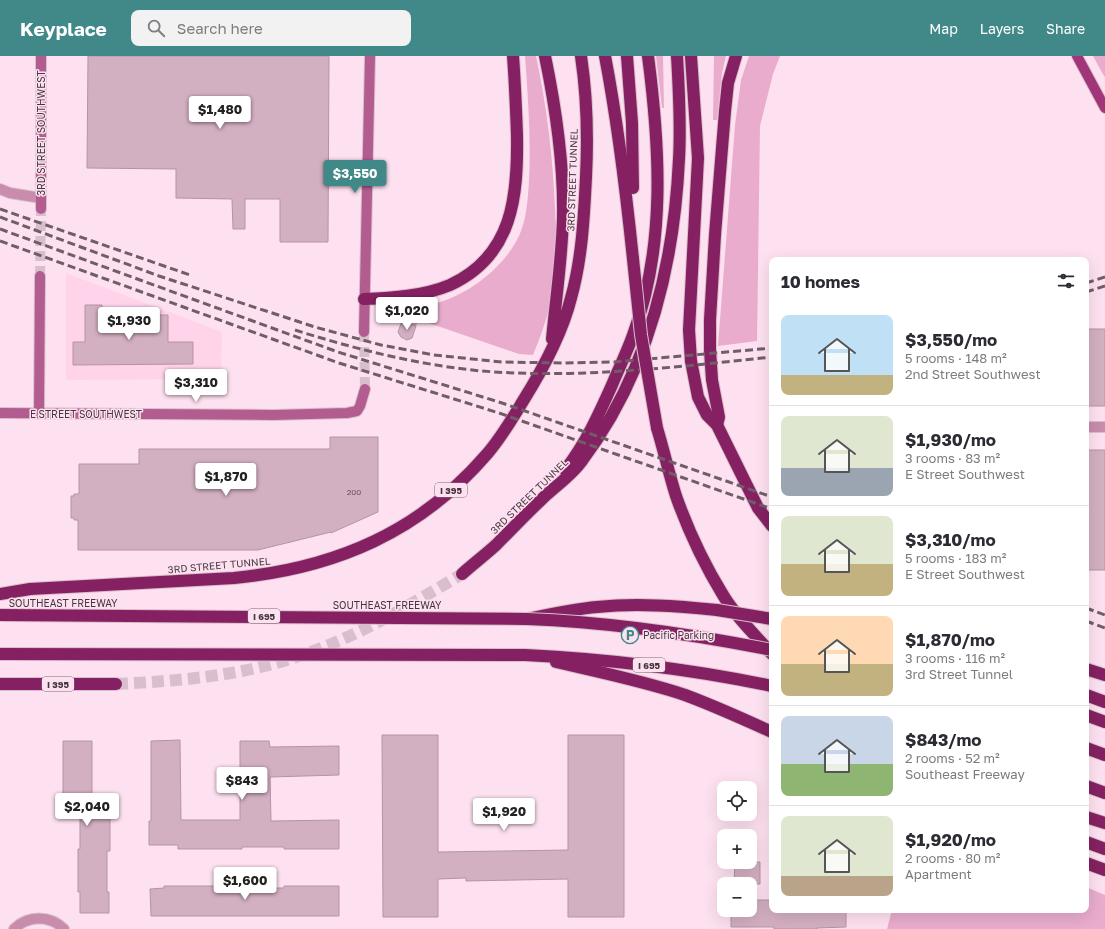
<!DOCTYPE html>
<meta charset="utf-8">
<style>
body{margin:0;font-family:"Golos Text",sans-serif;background:#f2f2f3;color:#2b2b33;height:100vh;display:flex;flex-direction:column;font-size:15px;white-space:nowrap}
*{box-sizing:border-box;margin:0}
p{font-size:13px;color:#7c7c81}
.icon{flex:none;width:22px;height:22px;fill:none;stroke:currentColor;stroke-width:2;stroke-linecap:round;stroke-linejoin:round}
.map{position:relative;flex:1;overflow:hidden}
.panel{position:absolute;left:769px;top:201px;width:320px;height:656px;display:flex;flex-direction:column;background:#fff;border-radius:8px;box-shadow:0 4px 16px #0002}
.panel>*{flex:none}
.buttons{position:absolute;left:717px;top:725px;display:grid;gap:8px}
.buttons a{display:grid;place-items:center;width:40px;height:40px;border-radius:8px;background:#fff;box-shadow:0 4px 16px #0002;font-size:20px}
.price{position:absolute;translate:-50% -34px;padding:0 9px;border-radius:4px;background:#fff;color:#222;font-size:13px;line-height:26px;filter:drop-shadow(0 1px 2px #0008)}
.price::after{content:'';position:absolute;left:50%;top:24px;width:12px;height:9px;margin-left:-6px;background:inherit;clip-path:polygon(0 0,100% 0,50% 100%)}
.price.active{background:#418989;color:#fff}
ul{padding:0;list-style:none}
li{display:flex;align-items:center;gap:12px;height:100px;padding:0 12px}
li+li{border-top:1px solid #e1e1e2}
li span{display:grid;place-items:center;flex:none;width:112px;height:80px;border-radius:8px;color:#555}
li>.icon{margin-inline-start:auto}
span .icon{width:48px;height:48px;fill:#fffc;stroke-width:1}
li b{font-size:17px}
h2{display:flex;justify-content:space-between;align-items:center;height:48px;padding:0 12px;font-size:17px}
header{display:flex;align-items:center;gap:24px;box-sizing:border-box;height:56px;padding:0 20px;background:#418989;color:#fff}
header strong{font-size:19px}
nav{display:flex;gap:22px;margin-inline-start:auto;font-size:14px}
.search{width:280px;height:36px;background:#f2f2f3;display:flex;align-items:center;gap:10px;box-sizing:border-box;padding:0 14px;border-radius:8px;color:#7c7c81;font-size:15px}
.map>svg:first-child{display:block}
</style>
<header>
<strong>Keyplace</strong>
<div class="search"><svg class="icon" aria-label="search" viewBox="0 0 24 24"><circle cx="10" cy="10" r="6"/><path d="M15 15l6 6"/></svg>Search here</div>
<nav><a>Map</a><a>Layers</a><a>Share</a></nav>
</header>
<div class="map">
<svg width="1105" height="873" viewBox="0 0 1105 873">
<rect width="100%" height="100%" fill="#fee1f0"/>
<!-- built -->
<path fill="#ffd3ea" d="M66 217 222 276 221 323 66 324Z"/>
<!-- green -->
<g fill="#e9accd">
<path d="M525 0H536C547 51 553 102 555 153 556 174 558 196 556 217 553 246 544 272 533 299L519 298 423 265 418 266 416 270 402 265 406 252C415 251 425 250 433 248 468 240 508 209 521 175 527 159 528 141 529 124 531 83 528 41 525 0Z"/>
<path d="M656 0H663L664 52H662Z"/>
<path d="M714 0H726L722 17 717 64H713Z"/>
<path d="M749 0H780L773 18 760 70 757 285 718 290 735 69 741 24Z"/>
<path d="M1093 0H1105V21L1104 20Z"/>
<path d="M1086 831 1105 839V873H887L892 854H1086Z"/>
</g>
<!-- building -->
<g fill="#d3afc2" stroke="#b593a5">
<path d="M88 0H329L328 186H280V143H245V173H233L232 143 176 142V113L87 112Z"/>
<path d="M85 249H102V259H168V286H193V308L73 309V286H85Z"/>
<path d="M402 265 416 270 412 282 407 284 401 281 398 276Z"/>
<path d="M1088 273H1105V350H1088V334H1086V288H1088Z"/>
<path d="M330 381H378V456L331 477V476L258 494H78V464H74V462H71V440H74V438H79V408H139V393H330Z"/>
<rect x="1086" y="394" width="19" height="120"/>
<path d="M382 679H438V796L568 794V679H624V861H568V823L466 825V822L438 823V861H383Z"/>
<path d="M180 684 181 764H240V685H269L270 691 339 690V719L270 721 271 765 339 764V793H284V791H242V793H178V789H149V765H151V685Z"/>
<path d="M63 685H92V761H110V795H107V836H109V857H80V836H78V793H80V762H63Z"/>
<path d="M735 806H760V828H734Z"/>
<path d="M164 830H257V832H284V830H339V860H151L150 833 164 832Z"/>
<path d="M750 844H772V854H846V871L817 872V873H774V871H731V854H750Z"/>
</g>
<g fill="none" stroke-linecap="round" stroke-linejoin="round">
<!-- secondary-tunnel -->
<g stroke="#d9bfcd" stroke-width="10" stroke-dasharray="10 5" stroke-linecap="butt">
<path d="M40 220 41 153"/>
<path d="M364 276 365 333"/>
</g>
<!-- highway-tunnel -->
<path stroke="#d9bfcd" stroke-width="12" stroke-dasharray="12 6" stroke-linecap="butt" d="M116 628C179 625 242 620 302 599 359 580 410 549 462 518"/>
<defs>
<g id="street">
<path d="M0 133 10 137 41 142"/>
<path d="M1086 371H1105"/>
<path d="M14 873C28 859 50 859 64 873"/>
</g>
<g id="secondary">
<path d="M41 0V153"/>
<path d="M364 276 370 0"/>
<path d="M0 357 274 359 347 357 357 355 360 350 365 333"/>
<path d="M39 357 40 220"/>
</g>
<path id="primary" d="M1077 0 1105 52"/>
<g id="highway">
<path d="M545 0C556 53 564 106 563 161 562 202 556 242 552 283"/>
<path d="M605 0C618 68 626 135 633 203"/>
<path d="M627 0 632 67 633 132"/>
<path d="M691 0 698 102 689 274 691 305 698 341 707 359 717 369 758 452 772 470"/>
<path d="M364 243C392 242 424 240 450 229 513 200 518 140 517 79 516 52 515 26 513 0"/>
<path d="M717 369 719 361 712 324 710 294V264L715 179 725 55 728 27 736 0"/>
<path d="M657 372C664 395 669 418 676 440 688 474 704 508 723 539 736 561 755 579 772 598"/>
<path d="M565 414C585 389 599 358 612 329 619 312 627 296 633 279 666 190 660 92 648 0"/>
<path d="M462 518C473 508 485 499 496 489 511 474 526 458 541 444 553 432 571 420 581 406 647 319 674 211 679 103 681 69 679 34 677 0"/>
<path d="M0 538 30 533 234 522C336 512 420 476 487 398 501 382 512 363 523 345 543 313 562 278 571 242 582 203 584 161 586 121 588 81 587 40 581 0"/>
<path d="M0 559 527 563C551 558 574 553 597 551 637 547 677 550 717 554"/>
<path d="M0 598 525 599C608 603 690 613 772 630"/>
<path d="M556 606C599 616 643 625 685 639 715 650 743 663 772 676"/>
<path d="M1086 613 1105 619"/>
<path d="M0 628H116"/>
<path d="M1086 639 1105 646"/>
<path d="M1086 659 1105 666"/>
<path d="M1086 692 1105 699"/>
<path d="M1086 730 1105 737"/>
<path d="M1086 761 1105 767"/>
<path d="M1086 786 1105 793"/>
<path d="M1086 807 1105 814"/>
</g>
</defs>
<!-- street casing -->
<use href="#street" stroke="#d9bfcd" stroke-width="12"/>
<!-- secondary casing -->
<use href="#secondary" stroke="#d9bfcd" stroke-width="12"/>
<!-- primary casing -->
<use href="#primary" stroke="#d9bfcd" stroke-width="12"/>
<!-- highway casing -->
<use href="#highway" stroke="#d9bfcd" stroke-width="14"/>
<!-- street -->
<use href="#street" stroke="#c88cad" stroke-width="10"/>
<!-- secondary -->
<use href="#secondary" stroke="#b35c8f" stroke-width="10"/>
<!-- primary -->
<use href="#primary" stroke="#a13579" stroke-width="10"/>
<!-- highway -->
<use href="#highway" stroke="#852162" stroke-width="12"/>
<!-- rail -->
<g stroke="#6f5e67" stroke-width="3" stroke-dasharray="8 4" stroke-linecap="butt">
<path d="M0 153 190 219"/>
<path d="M0 161 159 220 315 271 381 289 434 299 502 306 563 307 614 306 772 292"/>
<path d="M0 173 338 296 502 347 772 441"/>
<path d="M0 185 339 307 499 357 772 453"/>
<path d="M1086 227 1105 221"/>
<path d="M1086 236 1105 230"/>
<path d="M295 274C355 293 418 309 482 315 579 323 676 311 772 301"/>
<path d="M1086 552 1105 559"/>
<path d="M1086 565 1105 572"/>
</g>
<defs>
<g id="highway-bridge">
<path d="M633 203 641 279 657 372"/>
<path d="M717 554 772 563"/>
<path d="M527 563C610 566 691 578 772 594"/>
</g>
</defs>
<!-- highway-bridge casing -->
<use href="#highway-bridge" stroke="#d9bfcd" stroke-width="14" stroke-linecap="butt"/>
<!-- highway-bridge -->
<use href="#highway-bridge" stroke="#852162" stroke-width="12"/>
</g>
<!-- icons -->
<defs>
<symbol id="parking-ring" viewBox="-11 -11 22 22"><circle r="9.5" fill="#fee1f0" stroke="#418989" stroke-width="1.5"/><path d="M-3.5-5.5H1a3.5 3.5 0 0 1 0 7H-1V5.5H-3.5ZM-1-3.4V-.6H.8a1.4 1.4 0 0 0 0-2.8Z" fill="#418989"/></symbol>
</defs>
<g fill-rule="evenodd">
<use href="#parking-ring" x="620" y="569" width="20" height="20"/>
</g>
<g text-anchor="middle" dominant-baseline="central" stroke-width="3" stroke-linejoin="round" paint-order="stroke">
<!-- number labels -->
<g font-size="8" fill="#685560">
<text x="354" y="436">200</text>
</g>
<!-- shield labels -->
<g fill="#fee1f0" stroke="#7c6a74" stroke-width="1">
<rect x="435" y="427" width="32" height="14" rx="3"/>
<rect x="248" y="553" width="32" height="14" rx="3"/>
<rect x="633" y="602" width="32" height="14" rx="3"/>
<rect x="42" y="621" width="32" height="14" rx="3"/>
</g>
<g font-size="9" font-weight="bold" fill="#45373f">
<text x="451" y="434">I 395</text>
<text x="264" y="560">I 695</text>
<text x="649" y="609">I 695</text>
<text x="58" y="628">I 395</text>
</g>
<!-- street labels -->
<g font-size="10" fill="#45373f" stroke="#fee1f0">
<text transform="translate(41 77) rotate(-90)">3RD STREET SOUTHWEST</text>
<text transform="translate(572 124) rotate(-88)">3RD STREET TUNNEL</text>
<text x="86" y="358">E STREET SOUTHWEST</text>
<text transform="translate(529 440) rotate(-44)">3RD STREET TUNNEL</text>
<text transform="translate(219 509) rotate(-5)">3RD STREET TUNNEL</text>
<text x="63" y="547">SOUTHEAST FREEWAY</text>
<text x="387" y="549">SOUTHEAST FREEWAY</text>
</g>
<!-- poi labels -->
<g font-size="10" fill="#45373f" stroke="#fee1f0" text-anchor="start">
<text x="643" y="579">Pacific Parking</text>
</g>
</g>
</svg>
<div class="buttons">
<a><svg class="icon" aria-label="locate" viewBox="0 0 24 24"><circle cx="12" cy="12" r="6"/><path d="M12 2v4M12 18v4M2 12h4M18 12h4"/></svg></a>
<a>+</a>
<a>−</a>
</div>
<b class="price" style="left:220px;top:74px">$1,480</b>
<b class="price active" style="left:355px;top:138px">$3,550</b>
<b class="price" style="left:407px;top:275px">$1,020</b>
<b class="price" style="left:129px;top:285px">$1,930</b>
<b class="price" style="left:196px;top:347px">$3,310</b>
<b class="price" style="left:226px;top:441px">$1,870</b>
<b class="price" style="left:242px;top:745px">$843</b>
<b class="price" style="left:87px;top:771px">$2,040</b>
<b class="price" style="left:504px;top:776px">$1,920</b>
<b class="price" style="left:245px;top:845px">$1,600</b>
<section class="panel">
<h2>10 homes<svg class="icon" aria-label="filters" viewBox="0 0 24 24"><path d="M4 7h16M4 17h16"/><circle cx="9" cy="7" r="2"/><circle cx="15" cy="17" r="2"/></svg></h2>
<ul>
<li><span style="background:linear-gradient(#bfe0f5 75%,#c2b280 0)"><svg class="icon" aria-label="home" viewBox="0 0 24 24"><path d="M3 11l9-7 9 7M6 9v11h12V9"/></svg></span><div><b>$3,550/mo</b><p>5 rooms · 148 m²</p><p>2nd Street Southwest</p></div></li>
<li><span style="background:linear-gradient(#dfe7d0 65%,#9aa5b1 0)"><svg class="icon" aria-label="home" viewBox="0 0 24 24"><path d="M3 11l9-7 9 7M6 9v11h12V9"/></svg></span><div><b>$1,930/mo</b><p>3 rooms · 83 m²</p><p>E Street Southwest</p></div></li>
<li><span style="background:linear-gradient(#dfe7d0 60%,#c2b280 0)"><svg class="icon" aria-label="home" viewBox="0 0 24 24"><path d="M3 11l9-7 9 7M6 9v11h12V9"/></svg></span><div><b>$3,310/mo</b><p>5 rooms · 183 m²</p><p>E Street Southwest</p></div></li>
<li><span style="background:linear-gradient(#ffd9b3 60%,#c2b280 0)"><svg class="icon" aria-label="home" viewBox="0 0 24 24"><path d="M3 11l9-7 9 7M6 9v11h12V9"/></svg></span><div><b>$1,870/mo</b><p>3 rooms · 116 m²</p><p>3rd Street Tunnel</p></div></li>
<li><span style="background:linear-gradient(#c9d6e8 60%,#8fb573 0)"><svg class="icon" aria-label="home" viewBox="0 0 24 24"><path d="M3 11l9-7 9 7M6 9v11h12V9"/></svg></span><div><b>$843/mo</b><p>2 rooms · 52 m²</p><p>Southeast Freeway</p></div></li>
<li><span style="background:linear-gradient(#dfe7d0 75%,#b9a48a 0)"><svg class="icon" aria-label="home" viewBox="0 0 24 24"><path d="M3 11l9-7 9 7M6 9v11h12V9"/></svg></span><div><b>$1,920/mo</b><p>2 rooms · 80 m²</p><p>Apartment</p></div></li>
</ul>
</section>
</div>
